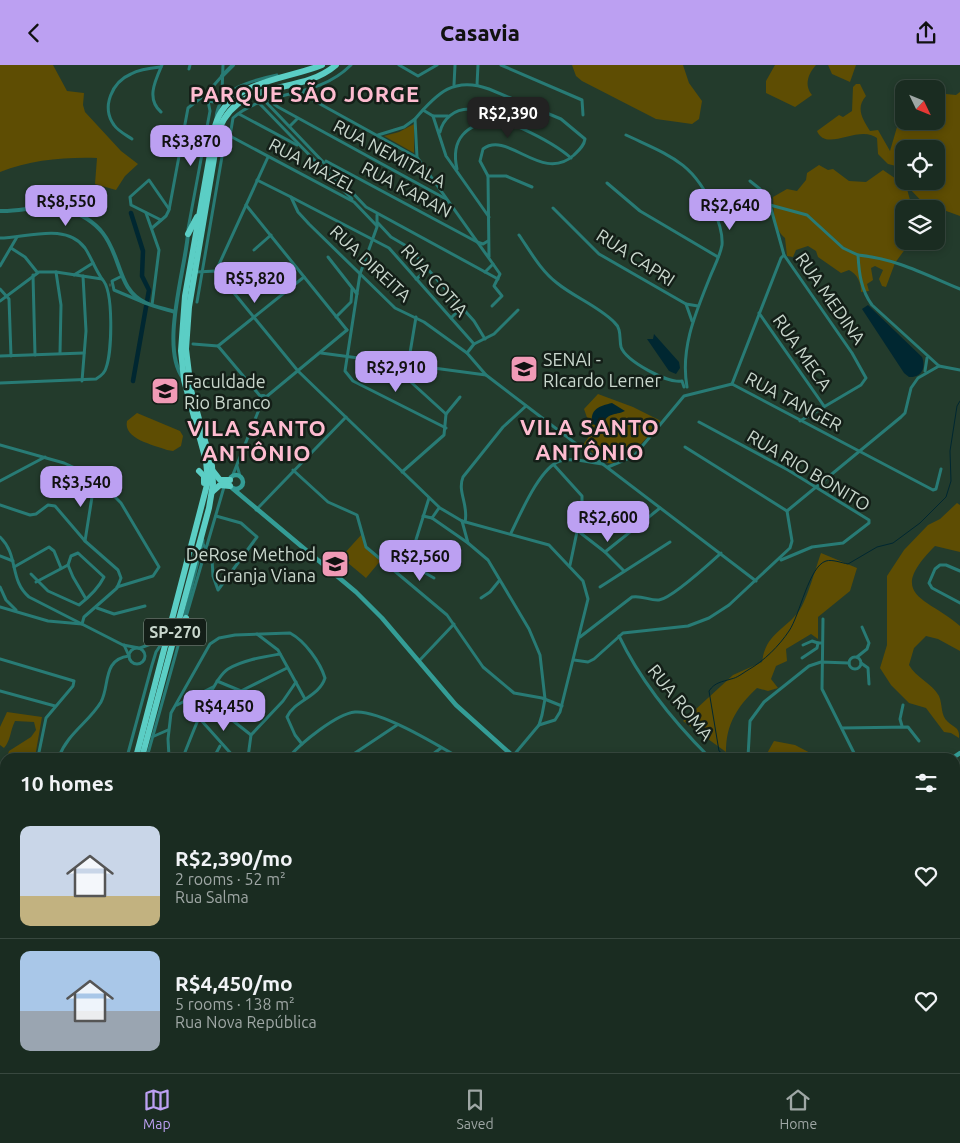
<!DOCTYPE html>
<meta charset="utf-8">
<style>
body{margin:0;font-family:Ubuntu,sans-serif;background:#27382e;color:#f1f3f6;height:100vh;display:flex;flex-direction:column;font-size:19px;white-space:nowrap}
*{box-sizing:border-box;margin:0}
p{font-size:16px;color:#9fa7a5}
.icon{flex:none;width:28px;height:28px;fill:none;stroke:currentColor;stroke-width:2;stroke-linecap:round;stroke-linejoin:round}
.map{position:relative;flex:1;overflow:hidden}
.side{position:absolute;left:0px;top:688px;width:960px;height:321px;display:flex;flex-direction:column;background:#1a2c21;border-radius:15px 15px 0 0;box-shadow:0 2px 8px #0003,0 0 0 1px #38483f}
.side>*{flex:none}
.needle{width:32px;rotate:133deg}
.fabs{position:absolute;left:895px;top:15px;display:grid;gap:10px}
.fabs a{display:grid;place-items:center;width:50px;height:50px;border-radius:10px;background:#1a2c21;box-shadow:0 2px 8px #0003,0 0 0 1px #38483f;font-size:25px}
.price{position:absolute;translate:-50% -42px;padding:0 11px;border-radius:10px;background:#bca0f2;color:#111;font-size:16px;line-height:32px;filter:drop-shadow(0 1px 2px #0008)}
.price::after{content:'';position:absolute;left:50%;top:30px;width:15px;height:11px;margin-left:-8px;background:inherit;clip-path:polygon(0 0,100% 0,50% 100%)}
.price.current{background:#222;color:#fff}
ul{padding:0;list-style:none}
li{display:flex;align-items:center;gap:15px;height:125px;padding:0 20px}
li+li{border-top:1px solid #38483f}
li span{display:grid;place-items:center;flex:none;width:140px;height:100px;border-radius:10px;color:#555}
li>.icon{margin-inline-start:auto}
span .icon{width:60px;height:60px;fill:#fffc;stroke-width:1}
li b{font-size:21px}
h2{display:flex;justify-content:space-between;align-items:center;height:60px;padding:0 20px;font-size:21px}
header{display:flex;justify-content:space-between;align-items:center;height:65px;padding:0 20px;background:#bca0f2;color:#111;font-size:22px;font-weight:800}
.tab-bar{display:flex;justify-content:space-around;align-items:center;height:70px;border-top:1px solid #38483f;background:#1a2c21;font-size:14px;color:#9fa7a5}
.tab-bar a{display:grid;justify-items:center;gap:2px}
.tab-bar .current{color:#bca0f2}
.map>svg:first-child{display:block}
</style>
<header><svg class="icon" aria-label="back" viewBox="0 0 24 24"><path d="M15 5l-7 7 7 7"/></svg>Casavia<svg class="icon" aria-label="share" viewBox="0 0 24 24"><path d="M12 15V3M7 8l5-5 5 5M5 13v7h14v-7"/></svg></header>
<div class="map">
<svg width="960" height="1008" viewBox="0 0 960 1008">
<rect width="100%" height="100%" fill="#233b2c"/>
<!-- green -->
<g fill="#5e4d03">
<path d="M0 0H53L67 26 84 28 83 40 85 47 121 86 138 99 125 111 116 125 95 119 97 93C64 92 31 95 0 107Z"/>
<path d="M572 0H683L689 18 702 36 699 54 692 59 656 54 582 16 576 11Z"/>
<path d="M775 0H816C808 9 804 20 812 30L795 42 766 28V16Z"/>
<path d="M828 0H856L850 17 832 9Z"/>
<path d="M856 19H860L866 31C855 43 863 55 870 66L878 65 890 86 904 38V56H936V28L956 30 960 27V151L938 143 929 144 909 123 907 124 910 135 922 144H904V176H911L895 198 886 222 882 221 879 214 883 205 875 201 871 203 873 215 867 219 869 226 861 227C861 217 857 209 849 205L841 208 818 192 816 186 808 181 796 185 793 192 787 191 785 173C773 163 774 147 773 132L787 124 797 126 806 115 807 108 819 100 828 105 833 104 849 116 866 117 883 105 902 118 936 116V84H904V103L888 99 878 89 877 73C859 59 826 88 817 66L839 50 843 52 852 46 853 22Z"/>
<path d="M414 59V88L384 71 399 67Z"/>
<path d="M598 329 633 342 661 356C653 366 623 403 608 398 600 395 591 385 583 380L592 367 584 344Z"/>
<path d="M137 348 180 366 183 371 181 381 173 386 167 385C154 380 123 374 127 356Z"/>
<path d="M957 438 960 440V487L935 481C885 531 927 532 960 561V586L938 574 926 571 914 583 909 600C916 613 932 618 939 631 943 640 940 650 948 657 954 663 960 662 959 673L951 668 944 667 926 643 909 638 891 620 880 603 887 580V511L904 485 928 460 940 454Z"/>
<path d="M362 469 364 480 381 495 366 513 348 498 350 495 343 490Z"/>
<path d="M821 488 857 503 850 526 818 552V574L811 569 786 584 787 596 776 601 771 614 778 623 768 626 757 623C737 642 726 659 726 687L683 656 733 610 762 597C766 568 784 566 799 546 807 535 816 502 821 488Z"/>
<path d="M7 647 42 652 35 692H7L9 686 31 672 36 665 34 657 15 656C10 666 11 675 4 683L0 680V662Z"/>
<path d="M774 676 795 680 818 692H765Z"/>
</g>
<!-- water -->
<g fill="#002731">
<path d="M868 240 922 292C926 302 922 313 909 312L904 308 862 244Z"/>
<path d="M654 269 679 297 680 303 676 309 669 306 647 274H653Z"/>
<path d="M612 338 625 346C615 351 607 346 602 362L592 359C590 344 599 341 612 338Z"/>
</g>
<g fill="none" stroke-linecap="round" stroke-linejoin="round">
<!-- stream -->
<g stroke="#002731" stroke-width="1">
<path d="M728 692 719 686 709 626C715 617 722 617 731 614 737 613 743 608 748 605 764 596 779 581 789 566 800 550 809 501 826 496 832 494 842 498 848 499L877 482 893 478 920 458 946 432 951 416 950 386 957 341 960 336"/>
<path d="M670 1008 671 1004"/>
</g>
<!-- river -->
<path stroke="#002731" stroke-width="4.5" d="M131 148 143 186 142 211 149 225 133 316"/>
<!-- minor-tunnel -->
<path stroke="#3c5244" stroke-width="3" stroke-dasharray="3 1.5" stroke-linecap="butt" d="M109 220H111"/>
<!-- minor -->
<g stroke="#287b75" stroke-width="3">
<path d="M223 0 222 28 224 32"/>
<path d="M399 0 418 11 437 0"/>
<path d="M501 0 582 35 583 50"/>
<path d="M189 4 190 0"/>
<path d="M296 20 311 34 416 92"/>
<path d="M454 20 455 0"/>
<path d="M477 20 478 0"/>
<path d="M274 33V39L278 42 446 134"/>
<path d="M208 36 220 38"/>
<path d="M265 36 366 142 498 214"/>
<path d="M259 38 352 134"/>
<path d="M423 45 433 51 446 91 489 152"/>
<path d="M161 47C146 34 155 16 162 0"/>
<path d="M239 49 297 80"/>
<path d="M433 51H448"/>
<path d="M216 53C218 23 253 15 277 10"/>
<path d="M290 61 297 54"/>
<path d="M440 67C443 54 454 44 469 44 496 50 550 74 571 93"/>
<path d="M378 70 404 62 415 54"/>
<path d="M626 70C668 90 694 97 713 143 718 154 723 167 722 180 720 191 714 202 710 212 696 247 680 283 687 322"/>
<path d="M230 71 354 137 377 161"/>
<path d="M132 74C126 70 118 66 114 60 101 42 112 17 131 9 140 4 151 3 161 2"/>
<path d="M326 96 477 177 483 179 488 176"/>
<path d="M457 104C450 73 467 60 495 54"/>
<path d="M488 111H506L532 122"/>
<path d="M257 115 291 132 298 147 309 159 395 243 424 257 467 288 486 310 756 516"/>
<path d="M750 116 760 124 770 140"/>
<path d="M607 118 640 146 718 192"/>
<path d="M291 132 389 183 474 279"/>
<path d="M246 140 347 265"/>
<path d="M553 143 599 189 686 239 698 241"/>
<path d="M146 148 159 185 152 240"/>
<path d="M377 150V162L360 209 345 306 353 316 446 363"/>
<path d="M161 155 131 140 130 132 149 115 169 144"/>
<path d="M378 158 391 172 408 182 474 256 485 274"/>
<path d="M152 163 166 151 169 145 188 43 207 28 222 11"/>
<path d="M188 164 210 46 208 36 204 31"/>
<path d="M519 170C530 186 541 206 557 218 574 232 598 241 614 257 622 264 619 273 621 282 626 296 668 319 682 316L684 322"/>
<path d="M0 173C26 173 66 157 85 183 91 192 95 204 102 214"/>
<path d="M11 183 25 192 37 207"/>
<path d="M254 185 271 170"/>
<path d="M858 190C897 194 924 209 960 224"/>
<path d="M328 192 357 229"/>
<path d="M0 201 17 172"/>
<path d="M216 206 268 92"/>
<path d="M56 207 61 240 60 288"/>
<path d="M196 207 216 206 298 306 440 443 462 456 549 480 583 516 588 534 560 647 555 655 539 660"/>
<path d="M485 207 493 199 417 92 415 54C437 28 454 11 489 24L561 54 585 74C584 81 579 85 574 90 542 119 508 65 483 84L480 96 488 111 489 192"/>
<path d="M33 210 35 290"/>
<path d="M74 210 93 198"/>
<path d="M122 211 112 216 114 225 145 238"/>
<path d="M416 214 428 205"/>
<path d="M0 224 9 234 11 291"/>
<path d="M0 236 39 207H56L102 214C114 225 112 287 106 303 105 308 101 311 96 314L0 318"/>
<path d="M197 237 225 74 230 71 233 53C266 23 315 36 351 0"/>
<path d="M686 239 692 256"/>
<path d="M492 241 502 231 494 221 500 209 493 199"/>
<path d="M759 248 824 341"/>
<path d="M336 252 351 237 352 224"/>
<path d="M451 253 462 242"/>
<path d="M193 279 218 281 261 332"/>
<path d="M218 281 304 212"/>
<path d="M321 288 486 310"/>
<path d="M467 288 474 279 494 269 518 245"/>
<path d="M0 291 84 288"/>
<path d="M390 298 446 349 444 370 402 407"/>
<path d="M408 300 416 252"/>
<path d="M925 306 927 293"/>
<path d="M82 316 86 266 83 211"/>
<path d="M732 319 933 425 936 424 941 404"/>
<path d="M732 319 781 193 784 190"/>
<circle cx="263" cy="334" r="3.5"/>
<path d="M266 332 347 265"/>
<path d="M446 349 460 332"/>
<path d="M800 356 861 320 866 313 852 288 784 190 770 140 807 150 843 183 858 190C859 208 861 225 872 240L939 301"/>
<path d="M699 357 788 405 869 455V458L843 478 812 482 781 495"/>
<path d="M0 380 64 398 95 412 121 438 159 502 153 511 117 522"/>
<path d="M685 382 787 446"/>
<path d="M554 400 582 431V443L570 500"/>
<path d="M237 401 240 411"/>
<path d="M608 402 634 391 684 331 732 319"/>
<path d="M293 405 328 437 357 450 366 482 447 550 483 602 514 628 542 633 562 641"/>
<path d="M232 412 262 337"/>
<path d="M0 416 45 392"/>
<path d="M0 440 30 450 36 449 48 440 55 441 85 476 118 505 121 513 117 523 84 552 82 559 48 556 0 542"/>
<path d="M256 445 346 352"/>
<path d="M423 451 432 453 439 443"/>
<path d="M432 453 468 478"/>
<path d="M462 456 468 478 488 495 529 564 540 590 545 634 542 650 539 660 513 691"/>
<path d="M465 457C469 440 457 427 463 412L503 362 526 341"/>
<path d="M578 466 605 487 624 506"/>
<path d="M511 468C520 450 540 402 560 396 573 392 590 398 603 399"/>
<path d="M0 472C19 490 9 515 29 532L123 580 139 583"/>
<path d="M203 475V479L212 494 213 511 218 525 257 472 241 458 216 451"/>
<path d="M85 476 95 413"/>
<path d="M605 487 660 443"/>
<path d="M0 491 13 496"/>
<path d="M405 492 420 505 434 513"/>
<path d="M14 502 49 482 54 486 61 503"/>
<path d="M393 505 415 478 429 433"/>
<path d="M960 506 946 500H940L935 504 929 518 932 523 960 538"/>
<path d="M31 509 48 526 79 540C88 533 99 522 104 512L78 488 71 491 68 500 73 512 86 534"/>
<path d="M36 517 68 500"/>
<path d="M0 522 6 535 16 545"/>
<path d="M600 522 670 477"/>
<path d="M481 533 490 527 499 516"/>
<path d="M97 543 114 549 145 541"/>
<path d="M186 552 224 422"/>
<path d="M184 554 202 480"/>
<path d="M823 554 822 624 856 692"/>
<path d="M257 569 278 585 305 634"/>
<path d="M619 571C641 617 673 656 709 692"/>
<path d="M580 572 632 532C642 530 650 536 659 535 672 533 710 498 721 488"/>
<path d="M803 580 812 576 818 578"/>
<circle cx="137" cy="591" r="8"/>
<path d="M140 583 162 575"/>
<circle cx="855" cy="598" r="6"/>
<path d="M857 592 867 584 869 578 862 562"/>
<path d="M802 593 817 583 818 578H822"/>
<path d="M0 594 74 616 73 621 46 653 38 692"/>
<path d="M574 595 588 597 594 594 623 568 688 561 709 553 729 540 790 483 792 476 787 446 901 352 905 348 911 323 918 313 939 301 960 305"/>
<path d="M419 596 454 559"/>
<path d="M861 598 868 603 869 619"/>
<path d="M217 616 241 626 287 603"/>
<path d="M0 626 55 641"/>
<path d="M208 636 251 670"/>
<path d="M177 640 213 622"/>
<path d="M200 654 234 692"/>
<path d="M902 661 900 654 903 640"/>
<path d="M842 663 908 662 919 676"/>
<path d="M152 672 168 665"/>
<path d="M59 692C67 669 89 657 101 637 110 621 102 594 129 591L124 580"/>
<path d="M127 692 152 600 156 587 166 572"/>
<path d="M147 692 183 563"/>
<path d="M169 692 168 674 171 648 210 579 219 573 235 570 290 568C305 576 320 597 325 613 319 632 295 635 287 652L295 670 302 679"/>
<path d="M183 692C191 673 212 614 228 604 243 595 263 592 280 589"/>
<path d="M214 692 220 681"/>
<path d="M248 692 251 670 283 636 296 617"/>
<path d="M289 692C301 678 336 649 355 647 380 645 436 679 458 692"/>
<path d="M349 692 397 660"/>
<path d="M429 692 441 683"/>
<path d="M748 692 750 656 764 637 809 601 821 597 849 598"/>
<path d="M955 805 960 798"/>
<path d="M0 828 5 833"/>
<path d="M0 849 5 845"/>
<path d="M955 865 960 872"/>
<path d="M955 909 960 901"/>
<path d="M955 928 960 935"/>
<path d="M955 942 960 938"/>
<path d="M955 973 960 965"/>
<path d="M290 1004V1008"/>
<path d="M563 1004 564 1008"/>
<path d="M595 1004 596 1008"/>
<path d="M618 1004 631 1008"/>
<path d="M769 1004V1008"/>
<path d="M794 1004V1008"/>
<path d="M862 1004 863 1008"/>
<path d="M92 1008 94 1004"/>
<path d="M150 1008 151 1004"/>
<path d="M191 1008V1004"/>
<path d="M221 1008 223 1004"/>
<path d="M466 1008 476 1004"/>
<path d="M710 1008 712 1004"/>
<path d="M797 1008V1004"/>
<path d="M822 1008 823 1004"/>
<path d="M905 1008V1004"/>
<path d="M933 1008 935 1004"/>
</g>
<!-- tertiary -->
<g stroke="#287b75" stroke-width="4">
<path d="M222 11 233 0"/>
<path d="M0 146C21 147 45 138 65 144 131 164 106 220 146 238 155 242 166 244 175 247"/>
<path d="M183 313C160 282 185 206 188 169"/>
<path d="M1 938 5 945"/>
<path d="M74 1004 78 1008"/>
</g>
<!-- secondary -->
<g stroke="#349d96" stroke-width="4.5">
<circle cx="236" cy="417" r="7"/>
<path d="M232 423 356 527 382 553 456 640 514 692"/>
<path d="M954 692 960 688"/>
<path d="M0 932 2 879 5 870"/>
<path d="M0 981 5 987"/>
<path d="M0 1004 5 996"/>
<path d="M660 1004V1008"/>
</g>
<!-- motorway -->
<g stroke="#5bcec5" stroke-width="6">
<path d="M188 169 197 152"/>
<path d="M199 406 204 411V418"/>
<path d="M213 406 220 415H230"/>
<path d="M212 427 220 420 230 421"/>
<path d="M177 568 186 553"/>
<path d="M136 692 208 416 206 396 184 315 181 286 185 231 215 61C228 15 286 15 322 0"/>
<path d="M142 692 209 443 213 419 212 401 191 325 186 284 189 242 219 64C241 11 299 32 336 0"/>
<path d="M0 857 5 852"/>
<path d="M0 866 5 860"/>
</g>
</g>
<!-- icons -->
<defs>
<symbol id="university-square" viewBox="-11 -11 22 22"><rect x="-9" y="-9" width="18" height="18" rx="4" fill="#f09ab6" stroke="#141f18"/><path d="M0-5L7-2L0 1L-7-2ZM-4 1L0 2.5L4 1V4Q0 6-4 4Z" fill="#111"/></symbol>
</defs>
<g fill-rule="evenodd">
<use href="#university-square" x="508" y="288" width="32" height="32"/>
<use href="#university-square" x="149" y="310" width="32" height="32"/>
<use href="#university-square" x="319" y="483" width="32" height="32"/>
</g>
<g text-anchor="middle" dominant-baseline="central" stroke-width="5" stroke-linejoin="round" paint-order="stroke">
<!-- shield labels -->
<rect fill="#141f18" stroke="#93a097" stroke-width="1" x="144" y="553.5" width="62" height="27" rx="4"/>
<g font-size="16" font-weight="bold" fill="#c9d7cd">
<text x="175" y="567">SP-270</text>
</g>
<!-- street labels -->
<g font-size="18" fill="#c9d7cd" stroke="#141f18">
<text transform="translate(390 88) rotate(28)">RUA NEMITALA</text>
<text transform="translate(313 100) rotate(28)">RUA MAZEL</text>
<text transform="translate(407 124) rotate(28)">RUA KARAN</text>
<text transform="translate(636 192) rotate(33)">RUA CAPRI</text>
<text transform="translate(371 198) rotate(43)">RUA DIREITA</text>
<text transform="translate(435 215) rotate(48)">RUA COTIA</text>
<text transform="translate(831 233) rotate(55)">RUA MEDINA</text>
<text transform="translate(803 287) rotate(55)">RUA MECA</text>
<text transform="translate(794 336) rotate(28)">RUA TANGER</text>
<text transform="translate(809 405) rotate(31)">RUA RIO BONITO</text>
<text transform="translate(681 637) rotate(51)">RUA ROMA</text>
</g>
<!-- poi labels -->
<g font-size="18" fill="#c9d7cd" stroke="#141f18" text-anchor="start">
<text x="543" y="294">SENAI -<tspan x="543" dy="21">RIcardo Lerner</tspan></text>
<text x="184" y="316">Faculdade<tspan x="184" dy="21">Rio Branco</tspan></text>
<text x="316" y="489" text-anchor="end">DeRose Method<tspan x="316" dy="21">Granja Viana</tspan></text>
</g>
<!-- district labels -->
<g font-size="22" font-weight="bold" letter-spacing="1" fill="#febcd0" stroke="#141f18">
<text x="305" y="28">PARQUE SÃO JORGE</text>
<text x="590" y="361">VILA SANTO<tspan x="590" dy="25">ANTÔNIO</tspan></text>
<text x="257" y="362">VILA SANTO<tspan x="257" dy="25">ANTÔNIO</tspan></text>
</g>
</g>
</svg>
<div class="fabs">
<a><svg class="needle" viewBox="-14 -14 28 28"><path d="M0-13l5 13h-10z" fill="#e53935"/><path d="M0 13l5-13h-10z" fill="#9fa7a5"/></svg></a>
<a><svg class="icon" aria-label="locate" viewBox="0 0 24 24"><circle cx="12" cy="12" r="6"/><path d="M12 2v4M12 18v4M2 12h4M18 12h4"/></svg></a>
<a><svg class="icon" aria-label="layers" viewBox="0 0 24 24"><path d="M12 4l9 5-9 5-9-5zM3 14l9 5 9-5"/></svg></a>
</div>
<b class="price current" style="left:508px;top:74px">R$2,390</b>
<b class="price" style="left:191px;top:102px">R$3,870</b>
<b class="price" style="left:66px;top:162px">R$8,550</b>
<b class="price" style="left:730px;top:166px">R$2,640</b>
<b class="price" style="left:255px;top:239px">R$5,820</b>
<b class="price" style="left:396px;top:328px">R$2,910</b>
<b class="price" style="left:81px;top:443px">R$3,540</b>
<b class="price" style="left:608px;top:478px">R$2,600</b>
<b class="price" style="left:420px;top:517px">R$2,560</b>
<b class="price" style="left:224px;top:667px">R$4,450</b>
<section class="side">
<h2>10 homes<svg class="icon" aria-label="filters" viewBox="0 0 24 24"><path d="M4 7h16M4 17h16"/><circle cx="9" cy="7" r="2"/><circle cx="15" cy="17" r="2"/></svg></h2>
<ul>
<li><span style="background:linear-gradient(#c9d6e8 70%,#c2b280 0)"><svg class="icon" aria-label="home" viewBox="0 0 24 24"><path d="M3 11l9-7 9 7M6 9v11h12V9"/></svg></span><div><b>R$2,390/mo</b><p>2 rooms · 52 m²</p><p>Rua Salma</p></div><svg class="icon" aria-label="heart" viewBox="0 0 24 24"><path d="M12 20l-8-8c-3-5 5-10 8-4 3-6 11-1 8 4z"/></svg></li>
<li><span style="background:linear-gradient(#a9c7e8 60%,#9aa5b1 0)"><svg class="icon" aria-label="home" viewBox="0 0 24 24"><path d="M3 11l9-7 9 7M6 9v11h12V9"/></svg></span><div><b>R$4,450/mo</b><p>5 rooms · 138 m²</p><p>Rua Nova República</p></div><svg class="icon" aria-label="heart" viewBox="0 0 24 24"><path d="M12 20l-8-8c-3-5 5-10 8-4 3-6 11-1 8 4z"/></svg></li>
</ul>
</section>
</div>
<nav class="tab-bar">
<a class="current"><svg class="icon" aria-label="map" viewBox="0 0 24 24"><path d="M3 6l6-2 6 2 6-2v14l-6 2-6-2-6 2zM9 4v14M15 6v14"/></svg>Map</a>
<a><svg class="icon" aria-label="saved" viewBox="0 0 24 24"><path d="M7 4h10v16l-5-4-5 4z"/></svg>Saved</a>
<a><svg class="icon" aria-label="home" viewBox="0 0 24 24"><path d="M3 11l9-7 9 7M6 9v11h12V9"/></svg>Home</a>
</nav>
